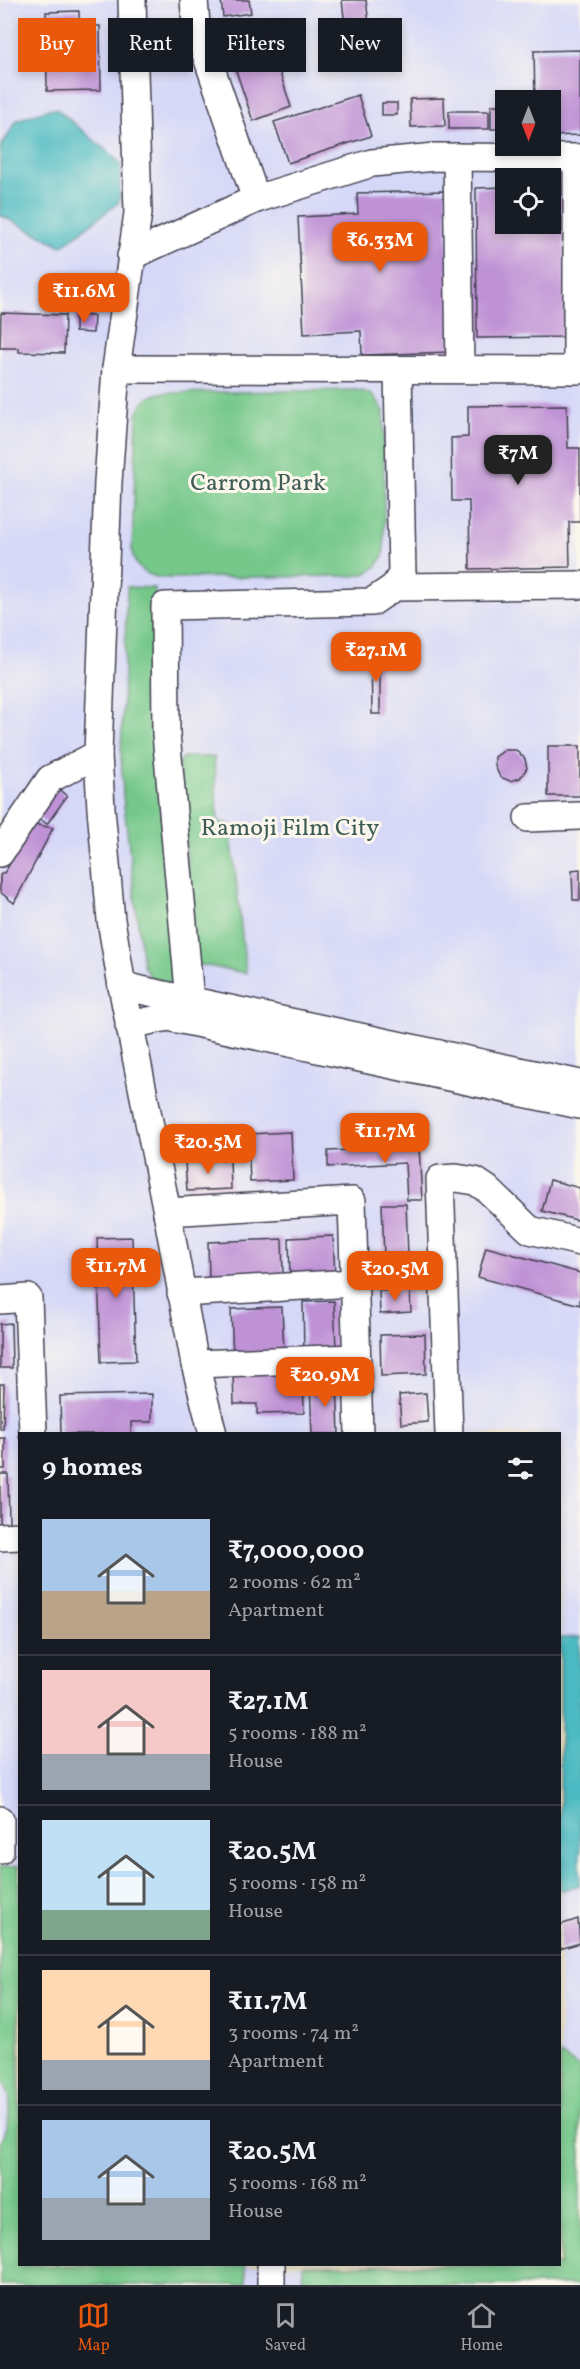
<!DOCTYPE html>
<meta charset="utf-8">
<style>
body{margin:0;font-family:Vollkorn,serif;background:#242831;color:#f1f3f6;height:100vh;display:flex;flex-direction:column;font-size:22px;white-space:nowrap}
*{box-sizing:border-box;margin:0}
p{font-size:20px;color:#9ea1a6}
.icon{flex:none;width:33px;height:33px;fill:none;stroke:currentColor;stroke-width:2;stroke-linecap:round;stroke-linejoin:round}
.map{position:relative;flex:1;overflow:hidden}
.drawer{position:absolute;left:18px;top:1432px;width:543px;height:834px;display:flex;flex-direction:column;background:#171b24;border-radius:0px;box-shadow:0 3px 9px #0003}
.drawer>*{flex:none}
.banner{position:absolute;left:18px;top:18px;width:544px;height:54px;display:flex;gap:12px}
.needle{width:39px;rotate:180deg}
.buttons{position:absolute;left:495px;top:90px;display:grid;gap:12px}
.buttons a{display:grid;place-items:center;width:66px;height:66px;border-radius:0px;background:#171b24;box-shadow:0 3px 9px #0003;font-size:30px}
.price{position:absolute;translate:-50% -51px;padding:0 14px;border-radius:12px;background:#ea580c;color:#fff;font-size:20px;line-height:39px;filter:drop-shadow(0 2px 3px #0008)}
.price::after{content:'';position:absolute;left:50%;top:36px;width:18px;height:14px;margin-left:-9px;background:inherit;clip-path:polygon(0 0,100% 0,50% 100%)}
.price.selected{background:#222;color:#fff}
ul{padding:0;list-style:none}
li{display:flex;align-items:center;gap:18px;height:150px;padding:0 24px}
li+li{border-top:2px solid #363941}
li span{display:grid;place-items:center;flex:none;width:168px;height:120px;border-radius:0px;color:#555}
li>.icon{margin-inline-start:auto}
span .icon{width:72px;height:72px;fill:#fffc;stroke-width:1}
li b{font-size:26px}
h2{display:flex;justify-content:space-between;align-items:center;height:72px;padding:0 24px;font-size:26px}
.chip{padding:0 21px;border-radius:0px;background:#171b24;box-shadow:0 3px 9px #0003;font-size:21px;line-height:54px}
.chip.selected{background:#ea580c;color:#fff}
.tabs{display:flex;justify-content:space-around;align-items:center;height:84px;border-top:2px solid #363941;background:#171b24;font-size:16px;color:#9ea1a6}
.tabs a{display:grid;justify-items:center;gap:3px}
.tabs .selected{color:#ea580c}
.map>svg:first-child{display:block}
</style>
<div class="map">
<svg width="580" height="2285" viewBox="0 0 580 2285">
<rect width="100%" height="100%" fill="#fbf7ec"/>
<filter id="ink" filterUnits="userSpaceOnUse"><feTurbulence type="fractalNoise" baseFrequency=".0167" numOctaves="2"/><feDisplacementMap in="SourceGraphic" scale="12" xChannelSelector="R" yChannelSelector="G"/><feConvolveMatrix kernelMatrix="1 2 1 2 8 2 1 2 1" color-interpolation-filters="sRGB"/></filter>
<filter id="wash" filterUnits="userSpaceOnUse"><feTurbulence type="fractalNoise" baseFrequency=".008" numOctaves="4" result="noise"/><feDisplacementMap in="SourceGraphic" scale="24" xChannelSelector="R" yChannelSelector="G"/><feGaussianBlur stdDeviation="1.35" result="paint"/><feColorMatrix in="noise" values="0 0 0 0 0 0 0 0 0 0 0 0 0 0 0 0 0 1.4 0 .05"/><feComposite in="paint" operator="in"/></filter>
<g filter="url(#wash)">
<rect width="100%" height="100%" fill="#eee4c6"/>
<!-- built -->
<path fill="#d6d8f8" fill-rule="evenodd" d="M2 0H580V2285H0V18ZM506 100H550V146H506ZM506 178H550V224H506ZM20 1434H560V2265H20Z"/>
<!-- green -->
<g fill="#75c88a" stroke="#4c7562" stroke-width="1.5">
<path d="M355 390C370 391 378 398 384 412V553C379 568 369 574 354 576L161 578C145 575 133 567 132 550L137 415C142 402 148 394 163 393Z"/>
<path d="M127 587 155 588 156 756 175 966 172 983 150 978 143 965 123 797 121 754Z"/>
<path d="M184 757H214L218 822 230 824 246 973 197 964 178 763Z"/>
<path d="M19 1866 20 2265H246V2285H0V2143C10 2121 16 2097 0 2076V1868Z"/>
<path d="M560 2055 580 2067V2285H302L303 2265H560Z"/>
</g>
<!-- water -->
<g fill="#4bbac2" stroke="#366e7e" stroke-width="1.5">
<path d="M48 109H57L121 163 119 202 62 246 0 215V148L17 120Z"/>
<path d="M580 1637V1885L560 1891V1638Z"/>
</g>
<g id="blocks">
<!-- building -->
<g fill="#bf92d6">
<path d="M221 0H249L251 13 223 17Z"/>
<path d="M342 0H366L369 23 345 26Z"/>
<path d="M79 11V26H100L101 90 47 91 46 12Z"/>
<path d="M266 29 291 107 253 121 226 41Z"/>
<path d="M580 50V135L550 136V100H535L534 51Z"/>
<path d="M358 95 371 136 288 163 274 122Z"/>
<path d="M444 98 445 126 411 127 410 99Z"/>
<rect x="382" y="103" width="15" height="12"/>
<rect x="491" y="105" width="15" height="24"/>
<rect x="449" y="111" width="40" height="18"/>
<path d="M506 187V224H550V187H564L565 337 477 338 476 188Z"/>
<path d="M446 191 451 352 362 355 361 331 304 334 298 217 358 214 357 193Z"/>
<path d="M1 313 65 315 64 353 19 352V348H0Z"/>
<path d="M75 315 94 316 93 333 75 332Z"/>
<path d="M567 405 568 448H580V522H569L570 567 470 569 469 501H452L451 438 468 437V406Z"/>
<path d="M371 653H380V714H372Z"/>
<rect x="548" y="746" width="32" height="50"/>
<path d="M505 750H516L525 759 527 768 520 778 510 781 500 777 495 766V757Z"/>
<path d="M53 785 67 796 47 824 32 813Z"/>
<path d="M24 822 53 828 14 903 0 892V875L5 872 23 841Z"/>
<path d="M580 869V900H573L572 870Z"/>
<path d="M291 1132 293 1180 250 1182 248 1134Z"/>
<path d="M419 1147 422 1200H407L405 1163 328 1167V1151Z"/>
<path d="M230 1160 231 1189 187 1191 185 1162Z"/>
<path d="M550 1180 580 1188V1221L542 1211Z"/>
<path d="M382 1204H406L408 1255 384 1256Z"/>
<path d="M333 1236 335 1275 290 1277 289 1238Z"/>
<path d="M132 1237 136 1361 101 1362 97 1238Z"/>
<path d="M282 1239 283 1274 209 1278 208 1242Z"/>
<path d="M486 1247 580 1273V1305L478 1277Z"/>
<path d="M419 1261 420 1280 383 1281 382 1262Z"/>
<path d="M410 1290 411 1312 380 1314 379 1291Z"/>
<path d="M334 1301 336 1349 304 1350 303 1302Z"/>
<path d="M282 1307 284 1355 233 1357 231 1309Z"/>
<path d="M11 1323 12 1368H0V1324Z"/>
<path d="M425 1334 426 1374 381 1376 380 1335Z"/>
<path d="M303 1371 304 1413 257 1414V1404H234L233 1373Z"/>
<path d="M337 1381 339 1434H312L310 1382Z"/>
<path d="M0 1384H4L3 1429H0Z"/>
<path d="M426 1393 428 1422 401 1424 399 1395Z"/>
<path d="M152 1394V1422H131V1434H61L60 1396Z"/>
<rect x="0" y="1438" width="5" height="31"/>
<path d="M0 1474H8L9 1524H0Z"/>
<path d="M578 1919 580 1943 560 1949V1925Z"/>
</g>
</g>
</g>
<g filter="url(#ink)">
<use href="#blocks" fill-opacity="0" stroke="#413f50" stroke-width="1.5"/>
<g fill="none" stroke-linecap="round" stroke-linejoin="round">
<defs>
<g id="minor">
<path d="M132 0 138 213 116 369 108 482 98 754 101 809 111 920 122 986 167 1212 195 1364 213 1434"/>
<path d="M194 0 196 25 256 199"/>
<path d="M457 157 460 369"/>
<path d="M131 256 256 199 372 163 435 157 580 158"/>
<path d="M116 369 580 370"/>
<path d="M577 369V158"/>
<path d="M394 587 580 585"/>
<path d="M528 818 580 816"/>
<path d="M0 853 50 779 98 754"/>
<path d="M122 986 580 1084"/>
<path d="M190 1001 166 734 165 606 372 602 394 587 402 574 398 371"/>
<path d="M129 1025 168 1017 580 1105"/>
<path d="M167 1212 352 1201 359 1434"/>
<path d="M181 1293 354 1283"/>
<path d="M0 1300 28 1298 33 1434"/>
<path d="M195 1364 356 1358"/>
<path d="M449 1434 440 1179 456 1178 475 1181 487 1189 530 1230 580 1242"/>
<path d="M0 1537 20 1536"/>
<path d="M0 1820V1850"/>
<path d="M271 2285V2265"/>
</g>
</defs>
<!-- minor casing -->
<use href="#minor" stroke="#413f50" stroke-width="30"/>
<!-- minor -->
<use href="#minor" stroke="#fff" stroke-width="27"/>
</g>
</g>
<g text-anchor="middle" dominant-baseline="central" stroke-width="6" stroke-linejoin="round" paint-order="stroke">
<!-- park labels -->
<g font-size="24" fill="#3f5c57" stroke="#fbf7ec">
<text x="258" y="484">Carrom Park</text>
<text x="290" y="829">Ramoji Film City</text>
</g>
</g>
</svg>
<div class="buttons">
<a><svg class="needle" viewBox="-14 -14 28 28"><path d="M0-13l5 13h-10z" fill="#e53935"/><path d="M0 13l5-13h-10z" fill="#9ea1a6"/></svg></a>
<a><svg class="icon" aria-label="locate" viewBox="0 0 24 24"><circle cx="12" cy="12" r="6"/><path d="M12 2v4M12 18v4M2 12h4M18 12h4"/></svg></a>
</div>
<b class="price" style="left:380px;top:273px">₹6.33M</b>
<b class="price" style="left:84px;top:324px">₹11.6M</b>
<b class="price selected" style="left:518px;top:486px">₹7M</b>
<b class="price" style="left:376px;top:683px">₹27.1M</b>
<b class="price" style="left:385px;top:1164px">₹11.7M</b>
<b class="price" style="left:208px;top:1175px">₹20.5M</b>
<b class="price" style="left:116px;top:1299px">₹11.7M</b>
<b class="price" style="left:395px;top:1302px">₹20.5M</b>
<b class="price" style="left:325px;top:1408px">₹20.9M</b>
<div class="banner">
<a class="chip selected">Buy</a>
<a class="chip">Rent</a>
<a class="chip">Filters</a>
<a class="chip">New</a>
</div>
<section class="drawer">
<h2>9 homes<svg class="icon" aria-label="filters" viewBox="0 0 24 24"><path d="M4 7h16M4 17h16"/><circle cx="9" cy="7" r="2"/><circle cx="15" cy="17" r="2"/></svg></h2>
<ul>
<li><span style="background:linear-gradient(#a9c7e8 60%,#b9a48a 0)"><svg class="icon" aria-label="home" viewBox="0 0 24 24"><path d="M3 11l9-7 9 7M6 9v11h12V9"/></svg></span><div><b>₹7,000,000</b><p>2 rooms · 62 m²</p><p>Apartment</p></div></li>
<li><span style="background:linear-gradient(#f6c9c9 70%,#9aa5b1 0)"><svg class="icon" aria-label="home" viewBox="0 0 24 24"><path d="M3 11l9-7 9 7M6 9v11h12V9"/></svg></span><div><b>₹27.1M</b><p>5 rooms · 188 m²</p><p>House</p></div></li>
<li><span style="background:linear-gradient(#bfe0f5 75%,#7fa58c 0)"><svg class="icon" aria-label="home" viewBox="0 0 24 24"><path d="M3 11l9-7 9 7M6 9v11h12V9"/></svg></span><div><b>₹20.5M</b><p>5 rooms · 158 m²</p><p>House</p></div></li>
<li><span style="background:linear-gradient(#ffd9b3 75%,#9aa5b1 0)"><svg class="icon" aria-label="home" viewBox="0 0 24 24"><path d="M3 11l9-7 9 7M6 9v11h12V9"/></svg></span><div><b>₹11.7M</b><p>3 rooms · 74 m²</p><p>Apartment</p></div></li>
<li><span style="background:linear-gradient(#a9c7e8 65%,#9aa5b1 0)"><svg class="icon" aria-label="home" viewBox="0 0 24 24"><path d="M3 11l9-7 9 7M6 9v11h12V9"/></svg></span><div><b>₹20.5M</b><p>5 rooms · 168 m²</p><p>House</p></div></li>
</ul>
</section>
</div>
<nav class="tabs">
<a class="selected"><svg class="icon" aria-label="map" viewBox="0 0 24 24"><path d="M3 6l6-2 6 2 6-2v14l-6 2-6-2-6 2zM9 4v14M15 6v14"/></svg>Map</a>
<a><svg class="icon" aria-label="saved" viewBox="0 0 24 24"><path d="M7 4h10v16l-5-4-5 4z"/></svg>Saved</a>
<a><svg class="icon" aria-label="home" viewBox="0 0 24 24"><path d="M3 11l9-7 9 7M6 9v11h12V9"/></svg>Home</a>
</nav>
